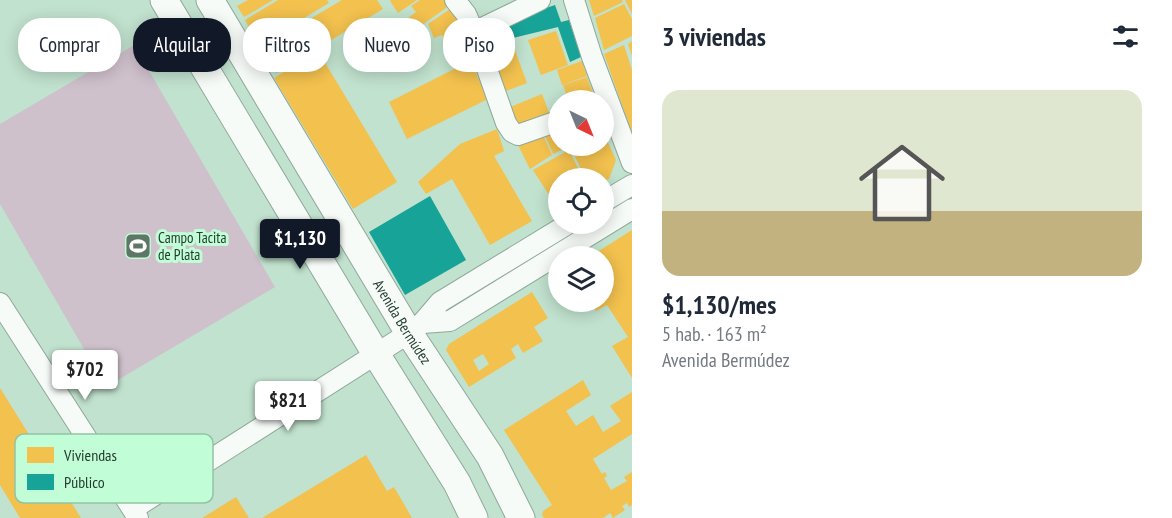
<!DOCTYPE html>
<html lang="es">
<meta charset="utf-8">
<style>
body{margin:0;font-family:"PT Sans Narrow",sans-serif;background:#f6f6f7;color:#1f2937;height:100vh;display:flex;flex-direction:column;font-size:22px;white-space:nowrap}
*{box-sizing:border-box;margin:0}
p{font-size:20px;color:#747a83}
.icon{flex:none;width:33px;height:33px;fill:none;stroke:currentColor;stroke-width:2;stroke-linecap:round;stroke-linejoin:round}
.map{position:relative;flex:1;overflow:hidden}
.drawer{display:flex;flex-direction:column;background:#fff;width:540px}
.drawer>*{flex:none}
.hud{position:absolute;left:18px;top:18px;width:524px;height:54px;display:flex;gap:12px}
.needle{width:39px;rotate:137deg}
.controls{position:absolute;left:548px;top:90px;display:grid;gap:12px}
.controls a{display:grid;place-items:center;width:66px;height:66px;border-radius:50%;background:#fff;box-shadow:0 3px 15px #0003;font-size:30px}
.price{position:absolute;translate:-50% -51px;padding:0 14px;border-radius:6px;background:#fff;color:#222;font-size:20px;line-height:39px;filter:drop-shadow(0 2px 3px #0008)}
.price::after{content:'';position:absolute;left:50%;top:36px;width:18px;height:14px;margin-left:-9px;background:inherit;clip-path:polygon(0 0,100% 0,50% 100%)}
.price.active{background:#111827;color:#fff}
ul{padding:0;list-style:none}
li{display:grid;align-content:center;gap:12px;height:318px;padding:0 30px}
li+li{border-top:2px solid #e0e1e3}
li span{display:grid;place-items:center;height:186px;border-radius:18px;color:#555}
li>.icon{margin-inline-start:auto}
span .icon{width:108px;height:108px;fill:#fffc;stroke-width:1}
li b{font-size:26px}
h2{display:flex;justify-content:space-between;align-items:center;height:72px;padding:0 30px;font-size:26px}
.chip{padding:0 21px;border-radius:24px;background:#fff;box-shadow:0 3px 15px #0003;font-size:21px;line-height:54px}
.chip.active{background:#111827;color:#fff}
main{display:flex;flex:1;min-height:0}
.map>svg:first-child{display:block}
</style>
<main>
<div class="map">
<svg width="632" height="518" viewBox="0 0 632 518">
<rect width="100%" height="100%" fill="#c1e2ce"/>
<!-- green -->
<path fill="#cfc1cc" d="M134 45 275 287 106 387 0 204V124Z"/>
<!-- homes -->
<g fill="#f2c14e" fill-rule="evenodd">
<path d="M248 0H273L244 17 237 6Z"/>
<path d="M278 0H327L329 3 259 45 245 20Z"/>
<path d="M342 0H377L383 9 276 73 261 48Z"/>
<path d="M391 0H417L398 13 390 1Z"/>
<path d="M420 0H444L450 5 411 33 403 22 416 12 411 6Z"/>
<path d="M589 0H622L623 2 594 16Z"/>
<path d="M625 0H632V14Z"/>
<path d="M624 4 632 19V36L604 50 595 18Z"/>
<path d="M453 7 477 55 458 64 442 35 434 38 428 24Z"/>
<path d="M494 28 501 49 513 45 527 83 503 92 481 32Z"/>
<path d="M556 31 568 65 541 75 528 40Z"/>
<path d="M632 41V56L628 44Z"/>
<path d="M624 45 632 70V133L604 54Z"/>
<path d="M318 51 397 182 353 209 274 78Z"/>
<path d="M470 61 488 99 407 139 389 102Z"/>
<path d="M582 61 587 76 562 85 557 70Z"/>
<path d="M587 77 595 99 590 100H568L563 85Z"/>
<path d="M542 94 550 115 516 129 508 108Z"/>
<path d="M558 127V146H567L568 147 553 154 544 134Z"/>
<path d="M497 129 504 151 494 156 532 221 490 245 452 179 426 194 418 182 460 144Z"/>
<path d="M543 135 552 155 530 169 518 145Z"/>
<path d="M605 136 616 160 609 179 603 181V178H585L573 152 586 146H603V137Z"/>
<path d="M569 150 583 178H558V209L533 170Z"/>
<path d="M632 230V378L612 346 628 337 607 305 596 311 590 302H603V256H591Z"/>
<path d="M532 292 548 318 534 327 543 341 523 353 518 344 511 349 516 358 469 387 446 350 449 344ZM483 354 489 364 479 371 473 360Z"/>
<path d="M583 380 591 395 566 411 576 426 593 415 603 432 621 421 610 406 632 392V434L593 459 602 474 605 472 607 476 604 478 611 490 627 481 624 477 632 472V505L629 507 627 503 622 506 625 510 613 518 610 513 603 518H544L542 515 543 511 552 505 504 430Z"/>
<path d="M0 388 81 518H20L0 485Z"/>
<path d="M366 455 387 491 394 487 412 518H262Z"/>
<path d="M236 497 249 518H202Z"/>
</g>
<!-- public -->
<g fill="#17a398">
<path d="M555 5 561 22 569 20 581 57 570 62 558 27 513 38 507 21Z"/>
<path d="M430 196 466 260 405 295 369 232Z"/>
</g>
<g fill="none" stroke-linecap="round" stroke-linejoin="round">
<defs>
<g id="street">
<path d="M455 0 466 14 474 32 506 123 512 132 518 135 558 121"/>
<path d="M574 0 592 57 632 163"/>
<path d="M474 32 540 0"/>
<path d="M603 202 632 185"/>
<path d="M0 303 138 518"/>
<path d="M422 323 450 321 632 209"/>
<path d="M133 509 409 333 422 323 440 302 568 224"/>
</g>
<g id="secondary">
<path d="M164 0 376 354 457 483 474 518"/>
<path id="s1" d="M210 0 409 333 490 456 521 518"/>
</g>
</defs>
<!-- street casing -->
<use href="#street" stroke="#8fa899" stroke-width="22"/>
<!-- secondary casing -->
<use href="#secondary" stroke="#8fa899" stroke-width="29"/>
<!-- street -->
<use href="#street" stroke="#f6fbf8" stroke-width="20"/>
<!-- secondary -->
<use href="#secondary" stroke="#f6fbf8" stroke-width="27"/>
</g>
<!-- icons -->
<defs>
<symbol id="stadium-square" viewBox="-11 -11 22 22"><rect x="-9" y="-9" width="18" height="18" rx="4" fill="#5c7766" stroke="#c1fdd7"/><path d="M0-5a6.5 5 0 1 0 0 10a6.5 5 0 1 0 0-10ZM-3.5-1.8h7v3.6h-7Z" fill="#fff"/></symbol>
</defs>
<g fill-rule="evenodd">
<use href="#stadium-square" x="123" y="231" width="30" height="30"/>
</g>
<g text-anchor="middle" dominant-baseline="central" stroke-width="6" stroke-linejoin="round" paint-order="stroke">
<!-- poi labels -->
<g font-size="15" fill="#253d2e" stroke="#c1fdd7" text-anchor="start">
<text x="158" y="237">Campo Tacita<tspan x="158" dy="17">de Plata</tspan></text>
</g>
<!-- street labels -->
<g font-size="15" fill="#253d2e" stroke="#c1fdd7">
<text stroke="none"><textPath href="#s1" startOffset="375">Avenida Bermúdez</textPath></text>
</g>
</g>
<!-- legend -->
<rect x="15" y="434" width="198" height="69" rx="9" fill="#c1fdd7" stroke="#92c3a4" stroke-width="1.5"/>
<rect x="27" y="447" width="27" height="16" fill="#f2c14e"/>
<rect x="27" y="474" width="27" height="16" fill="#17a398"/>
<g font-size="16" fill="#253d2e">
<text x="64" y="461">Viviendas</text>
<text x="64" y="488">Público</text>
</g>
</svg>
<div class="controls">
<a><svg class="needle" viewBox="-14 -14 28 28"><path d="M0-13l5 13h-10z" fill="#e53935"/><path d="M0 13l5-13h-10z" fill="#747a83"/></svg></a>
<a><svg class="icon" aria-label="locate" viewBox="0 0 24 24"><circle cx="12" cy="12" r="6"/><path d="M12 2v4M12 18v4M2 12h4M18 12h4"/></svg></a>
<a><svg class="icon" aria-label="layers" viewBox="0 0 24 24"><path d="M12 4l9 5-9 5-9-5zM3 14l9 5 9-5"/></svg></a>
</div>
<b class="price active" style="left:300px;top:270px">$1,130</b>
<b class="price" style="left:85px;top:401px">$702</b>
<b class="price" style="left:288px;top:432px">$821</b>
<div class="hud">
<a class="chip">Comprar</a>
<a class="chip active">Alquilar</a>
<a class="chip">Filtros</a>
<a class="chip">Nuevo</a>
<a class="chip">Piso</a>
</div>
</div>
<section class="drawer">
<h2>3 viviendas<svg class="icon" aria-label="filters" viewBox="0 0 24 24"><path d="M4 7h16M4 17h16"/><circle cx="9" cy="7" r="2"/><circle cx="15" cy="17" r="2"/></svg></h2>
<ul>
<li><span style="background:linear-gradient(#dfe7d0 65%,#c2b280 0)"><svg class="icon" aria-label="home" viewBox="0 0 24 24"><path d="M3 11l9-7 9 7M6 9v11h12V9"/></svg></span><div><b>$1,130/mes</b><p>5 hab. · 163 m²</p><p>Avenida Bermúdez</p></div></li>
</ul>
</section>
</main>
